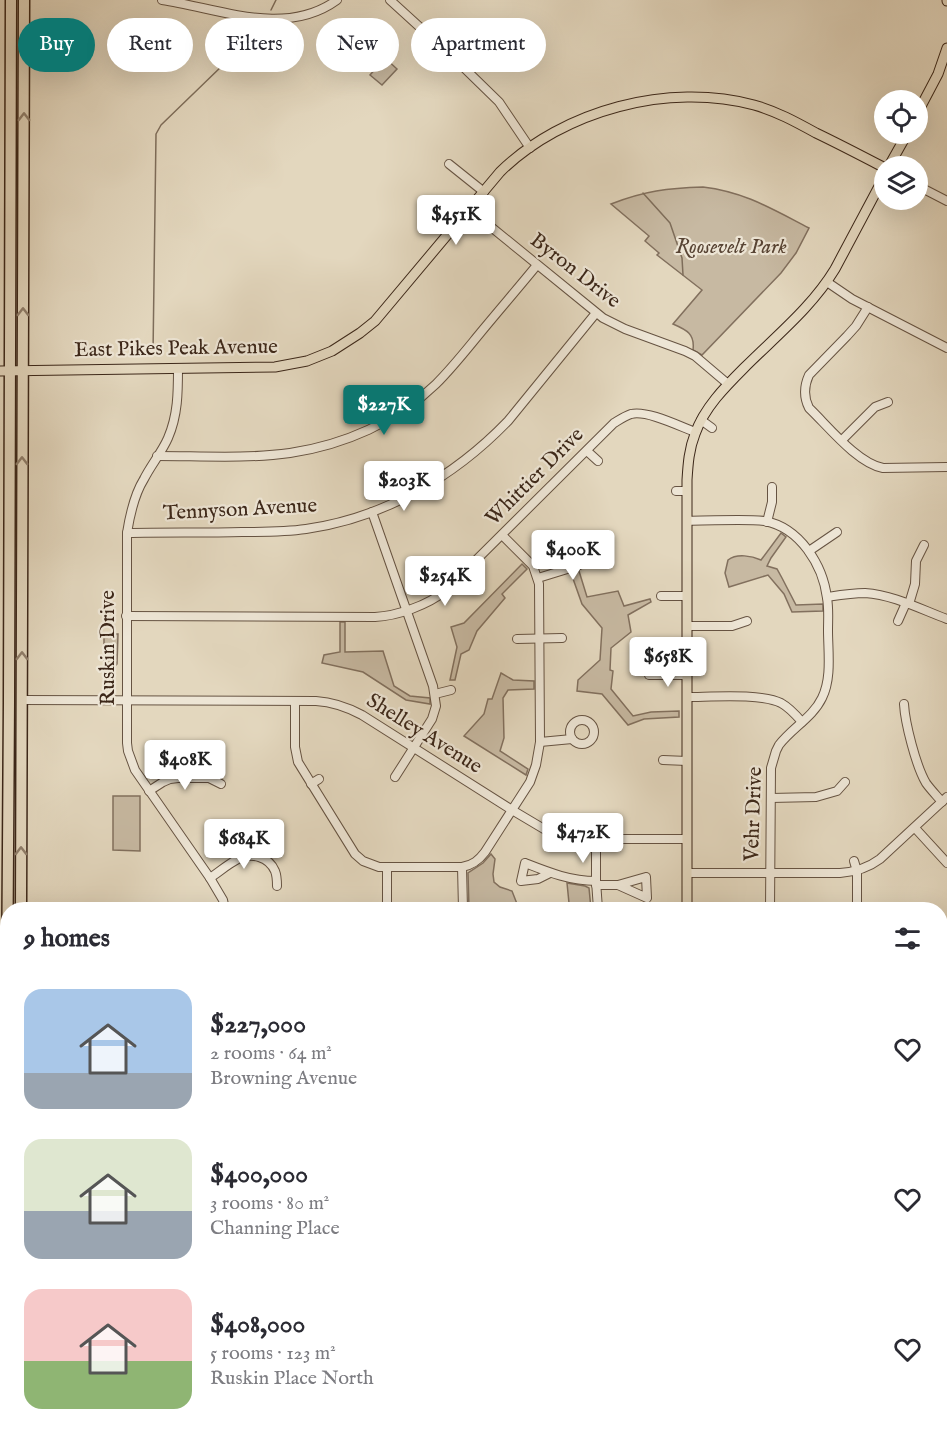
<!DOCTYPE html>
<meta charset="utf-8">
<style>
body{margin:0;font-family:"IM FELL English",serif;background:#f7f7f7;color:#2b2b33;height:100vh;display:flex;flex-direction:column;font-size:22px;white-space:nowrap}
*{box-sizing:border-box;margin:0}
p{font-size:20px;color:#7c7c81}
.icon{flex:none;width:33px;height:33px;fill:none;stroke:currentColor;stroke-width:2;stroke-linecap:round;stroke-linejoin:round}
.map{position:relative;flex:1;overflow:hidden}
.side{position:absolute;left:0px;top:902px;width:948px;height:536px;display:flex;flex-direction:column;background:#fff;border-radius:24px 24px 0 0;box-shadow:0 6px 24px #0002}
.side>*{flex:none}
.hud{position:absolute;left:18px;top:18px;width:600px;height:54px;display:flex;gap:12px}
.buttons{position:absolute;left:874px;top:90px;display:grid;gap:12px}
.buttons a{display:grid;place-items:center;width:54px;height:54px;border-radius:50%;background:#fff;box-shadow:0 6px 24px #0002;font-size:30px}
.price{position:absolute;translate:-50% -51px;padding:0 14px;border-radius:6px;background:#fff;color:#222;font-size:20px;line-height:39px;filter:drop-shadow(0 2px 3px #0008)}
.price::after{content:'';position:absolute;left:50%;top:36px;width:18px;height:14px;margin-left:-9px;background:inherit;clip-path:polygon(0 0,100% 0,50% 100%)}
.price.current{background:#0f766e;color:#fff}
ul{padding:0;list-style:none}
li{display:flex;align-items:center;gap:18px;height:150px;padding:0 24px}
li span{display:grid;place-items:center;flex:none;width:168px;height:120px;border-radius:18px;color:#555}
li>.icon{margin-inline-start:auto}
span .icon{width:72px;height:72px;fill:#fffc;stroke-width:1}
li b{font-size:26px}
h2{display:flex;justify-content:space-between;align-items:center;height:72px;padding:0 24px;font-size:26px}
.tag{padding:0 21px;border-radius:27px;background:#fff;box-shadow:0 6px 24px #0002;font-size:21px;line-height:54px}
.tag.current{background:#0f766e;color:#fff}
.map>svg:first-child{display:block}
</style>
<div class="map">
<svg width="947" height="1436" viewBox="0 0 947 1436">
<rect width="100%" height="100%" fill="#e3d7be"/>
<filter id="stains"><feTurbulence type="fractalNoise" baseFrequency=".00333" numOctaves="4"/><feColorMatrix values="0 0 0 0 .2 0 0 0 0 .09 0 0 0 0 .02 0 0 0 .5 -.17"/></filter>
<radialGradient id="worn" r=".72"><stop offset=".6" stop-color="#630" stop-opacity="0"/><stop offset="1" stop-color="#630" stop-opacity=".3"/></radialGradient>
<!-- green -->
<g fill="#c7b9a2" stroke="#82705e" stroke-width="1.5">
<path d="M385 58 397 69 382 85 370 75Z"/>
<path d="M703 187C745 192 772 209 809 228L796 253 781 273 702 355 693 350C695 334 687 330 673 324L702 290 657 255 659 253 645 241 649 236 611 204C644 191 668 188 703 187Z"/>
<path d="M781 533 786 537 771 558 767 566 777 569 782 578 796 605 823 604V611L792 612 784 594 768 575 729 587 725 573 728 560C737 553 752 556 761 560Z"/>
<path d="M522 564 527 569 502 594 505 598 477 631 469 650 461 654 455 680H450L457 647 451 627 464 623Z"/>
<path d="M579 571 587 597 618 591 624 606 650 599 651 602 628 615 631 632 611 648 610 670 613 671 611 689 633 716 651 712 679 711V717L644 719 628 725 602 694 577 691 578 680 600 660 602 628 582 604 571 573Z"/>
<path d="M340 622H345V652L383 651 394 686 410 696 430 698V704L406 700 363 672 322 663 324 655 340 652Z"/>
<path d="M104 634H118L117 664 115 666H104Z"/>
<path d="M501 673 513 680 534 681V689L508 690 503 698 504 738 500 751 528 769 526 775 464 736 484 714 488 699H492Z"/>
<path d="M113 796H140V851L113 850Z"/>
<path d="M491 854 495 859 493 874 494 882 500 887 512 891 519 909H469L468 873 483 863Z"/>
<path d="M567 883 585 886 589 888 591 909H547H558L569 903Z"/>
<path d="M242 1430H399L392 1436H242Z"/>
</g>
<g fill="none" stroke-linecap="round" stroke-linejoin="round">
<!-- stream -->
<g stroke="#7e6d5a" stroke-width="1.5">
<path d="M271 10 276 0"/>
<path d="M643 193 670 223 682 258 683 275"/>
<path d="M153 354 156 134 161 125 256 33"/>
</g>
<defs>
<g id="minor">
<path d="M162 0C218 8 285 38 337 0"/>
<path d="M390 0 458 62 499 102 530 148"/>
<path d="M449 164 484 192"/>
<path d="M918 186 947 201"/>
<path d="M469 209 603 318 625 329 685 351 695 356 728 384"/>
<path d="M827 282 852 299 947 348"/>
<path d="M868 307 856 326 847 336 809 375C804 386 803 396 809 408 828 426 857 463 883 468L947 467"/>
<path d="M178 368C178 392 178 415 168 438 162 452 151 465 144 479 134 495 130 514 127 533V743L128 751 135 770 210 878 223 900 225 909"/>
<path d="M701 420 712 428"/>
<path d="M842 440 875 407 888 402"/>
<path d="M587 451 598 461"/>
<path d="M157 456C201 456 246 459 290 453 344 445 397 422 436 384 453 367 467 349 481 332 500 309 519 287 537 265"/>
<path d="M676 491H687"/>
<path d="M372 512 433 686 436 706 432 719 395 777"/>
<path d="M687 521C704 520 721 520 738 520 747 520 756 520 765 521 800 528 823 565 827 598 829 609 828 619 828 630 828 652 832 678 822 698 813 717 792 728 779 745L776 751 771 768 770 909"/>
<path d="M767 522 772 502V487"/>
<path d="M127 533C165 532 204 533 242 532 263 532 285 532 306 529 384 518 454 477 508 421L596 313"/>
<path d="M809 551 837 532"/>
<path d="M538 578 577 566 597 557"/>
<path d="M661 596H687"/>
<path d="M827 597C840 595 852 593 865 593 894 595 920 609 947 619"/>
<path d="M909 604 915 584 916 561 924 545"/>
<path d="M126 616 375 617C397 616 428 605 445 591L614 423C619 420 625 416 631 414 647 410 679 426 695 432"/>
<path d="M898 621 906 603"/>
<path d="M687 626H732L747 621"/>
<path d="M517 639 562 638"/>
<path d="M649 675H687"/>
<path d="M435 694 451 690"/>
<path d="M687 697C710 697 762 693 781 703 790 708 796 715 802 722"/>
<path d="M22 700 316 701C333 702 347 707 362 715L512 810 549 832 574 839H686"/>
<path d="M295 702V747L298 762 355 854 363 861 379 867H462C473 865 479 860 485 852L530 782 536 765 540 742 539 584 533 566 502 535"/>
<path d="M904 704C905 723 916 766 926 783 931 790 937 796 942 802"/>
<circle cx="582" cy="732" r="12"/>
<path d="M540 742 572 739"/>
<path d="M663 760 687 761"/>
<path d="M311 784 319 779"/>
<path d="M149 791 163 782 170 779 178 778H209L221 784"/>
<path d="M771 798 816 797 837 791 845 782"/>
<path d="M596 818V881L598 909"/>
<path d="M915 828 947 863"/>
<path d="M854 861 857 871V909"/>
<path d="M462 867 463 909"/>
<path d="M387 868V909"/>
<path d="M550 873 538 879 521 881 525 863C548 872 570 881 596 881"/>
<path d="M687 873H840C855 872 868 868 880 859L947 797"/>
<path d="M210 878C219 872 228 864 238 859 252 852 269 857 275 871 277 876 277 881 277 886"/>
<path d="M596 885H618L647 898 646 877 618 885"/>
<path d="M940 1062H947"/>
<path d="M940 1125 947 1126"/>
<path d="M940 1266 947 1267"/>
<path d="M940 1381 947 1378"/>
<path d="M184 1430V1436"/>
<path d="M205 1430V1436"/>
<path d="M506 1430 508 1436"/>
<path d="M605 1430 609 1436"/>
<path d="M773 1430 781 1436"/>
<path d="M400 1436 408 1430"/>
<path d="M471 1436 479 1430"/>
<path d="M750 1436 754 1430"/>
<path d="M876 1436 883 1430"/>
</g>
<g id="major">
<path d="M947 0V1"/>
<path d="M918 112 938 74 947 48"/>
<path d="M889 166 907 134"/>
<path d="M0 371 275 367 307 361 332 351 360 333 375 321 500 172C563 110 669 82 754 105 776 111 796 122 816 133 839 144 862 156 885 168"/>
<path d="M687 909V480C688 464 689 449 695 434 704 408 725 387 744 368 776 336 812 307 835 269L885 175"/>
<path d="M940 1011H947"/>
<path d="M940 1021H947"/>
<path d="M554 1430 556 1436"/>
</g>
<g id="highway">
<path d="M21 909 24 0"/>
<path d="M4 1436 9 702 11 0"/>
<path d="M16 1436V1430"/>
</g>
</defs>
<!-- minor casing -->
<use href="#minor" stroke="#665342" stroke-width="10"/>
<!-- major casing -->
<use href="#major" stroke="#3c2719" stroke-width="11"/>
<!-- highway casing -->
<use href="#highway" stroke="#3c2719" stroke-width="13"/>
<!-- minor -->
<use href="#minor" stroke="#ede5d5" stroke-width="8"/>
<!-- major -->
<use href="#major" stroke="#e3d7be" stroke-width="9"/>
<!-- highway -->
<use href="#highway" stroke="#e3d7be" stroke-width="10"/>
</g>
<!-- one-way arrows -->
<defs><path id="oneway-chevron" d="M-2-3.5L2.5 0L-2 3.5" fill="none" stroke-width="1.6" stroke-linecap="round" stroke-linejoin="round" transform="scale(1.5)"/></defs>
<g stroke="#907f6c">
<use href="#oneway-chevron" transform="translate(24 117) rotate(-90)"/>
<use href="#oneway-chevron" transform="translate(23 312) rotate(-90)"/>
<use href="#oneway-chevron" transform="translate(22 461) rotate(-90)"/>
<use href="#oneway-chevron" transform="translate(22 656) rotate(-90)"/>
<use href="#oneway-chevron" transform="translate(21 851) rotate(-90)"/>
</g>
<g text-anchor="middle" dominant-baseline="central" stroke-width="4.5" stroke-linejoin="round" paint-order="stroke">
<!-- park labels -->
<g font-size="21" font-style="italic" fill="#584434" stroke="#ede5d5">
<text x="731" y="247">Roosevelt Park</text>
</g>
<!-- street labels -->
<g font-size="21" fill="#3c2719" stroke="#ede5d5">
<text transform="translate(575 271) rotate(38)">Byron Drive</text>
<text transform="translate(176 349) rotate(-1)">East Pikes Peak Avenue</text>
<text transform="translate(535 477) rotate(-45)">Whittier Drive</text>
<text transform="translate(240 510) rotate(-3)">Tennyson Avenue</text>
<text transform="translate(108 648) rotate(-90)">Ruskin Drive</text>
<text transform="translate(424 734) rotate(32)">Shelley Avenue</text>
<text transform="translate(754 814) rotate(-88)">Vehr Drive</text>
</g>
</g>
<rect width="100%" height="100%" filter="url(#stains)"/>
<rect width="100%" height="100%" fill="url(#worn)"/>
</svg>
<div class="buttons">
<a><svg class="icon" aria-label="locate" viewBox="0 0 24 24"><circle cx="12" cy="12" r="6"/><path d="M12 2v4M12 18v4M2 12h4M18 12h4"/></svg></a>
<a><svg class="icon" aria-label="layers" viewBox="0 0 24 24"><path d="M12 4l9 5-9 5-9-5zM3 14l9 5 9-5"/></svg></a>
</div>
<b class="price" style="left:456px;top:246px">$451K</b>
<b class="price current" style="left:384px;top:436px">$227K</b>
<b class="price" style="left:404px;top:512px">$203K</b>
<b class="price" style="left:573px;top:581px">$400K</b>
<b class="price" style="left:445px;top:607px">$254K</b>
<b class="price" style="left:668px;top:688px">$658K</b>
<b class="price" style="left:185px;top:791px">$408K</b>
<b class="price" style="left:583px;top:864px">$472K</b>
<b class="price" style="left:244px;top:870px">$684K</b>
<div class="hud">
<a class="tag current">Buy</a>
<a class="tag">Rent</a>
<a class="tag">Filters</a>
<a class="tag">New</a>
<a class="tag">Apartment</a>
</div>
<section class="side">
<h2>9 homes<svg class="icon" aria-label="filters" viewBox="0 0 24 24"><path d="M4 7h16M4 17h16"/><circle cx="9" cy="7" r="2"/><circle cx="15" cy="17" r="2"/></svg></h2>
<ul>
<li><span style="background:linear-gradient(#a9c7e8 70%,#9aa5b1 0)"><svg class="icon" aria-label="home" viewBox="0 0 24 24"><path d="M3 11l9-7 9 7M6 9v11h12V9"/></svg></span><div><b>$227,000</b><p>2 rooms · 64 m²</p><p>Browning Avenue</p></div><svg class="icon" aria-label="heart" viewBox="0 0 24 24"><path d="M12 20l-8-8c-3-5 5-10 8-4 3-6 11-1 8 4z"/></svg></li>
<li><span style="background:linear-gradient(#dfe7d0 60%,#9aa5b1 0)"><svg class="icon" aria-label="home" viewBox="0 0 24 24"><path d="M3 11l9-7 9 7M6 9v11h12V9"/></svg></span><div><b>$400,000</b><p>3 rooms · 80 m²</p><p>Channing Place</p></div><svg class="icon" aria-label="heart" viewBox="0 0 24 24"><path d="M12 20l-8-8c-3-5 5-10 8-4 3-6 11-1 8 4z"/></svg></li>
<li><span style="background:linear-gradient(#f6c9c9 60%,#8fb573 0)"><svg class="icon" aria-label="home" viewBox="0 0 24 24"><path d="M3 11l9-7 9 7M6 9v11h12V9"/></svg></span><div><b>$408,000</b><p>5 rooms · 123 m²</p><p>Ruskin Place North</p></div><svg class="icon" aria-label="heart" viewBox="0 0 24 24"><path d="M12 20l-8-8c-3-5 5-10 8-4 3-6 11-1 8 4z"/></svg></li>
</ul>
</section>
</div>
